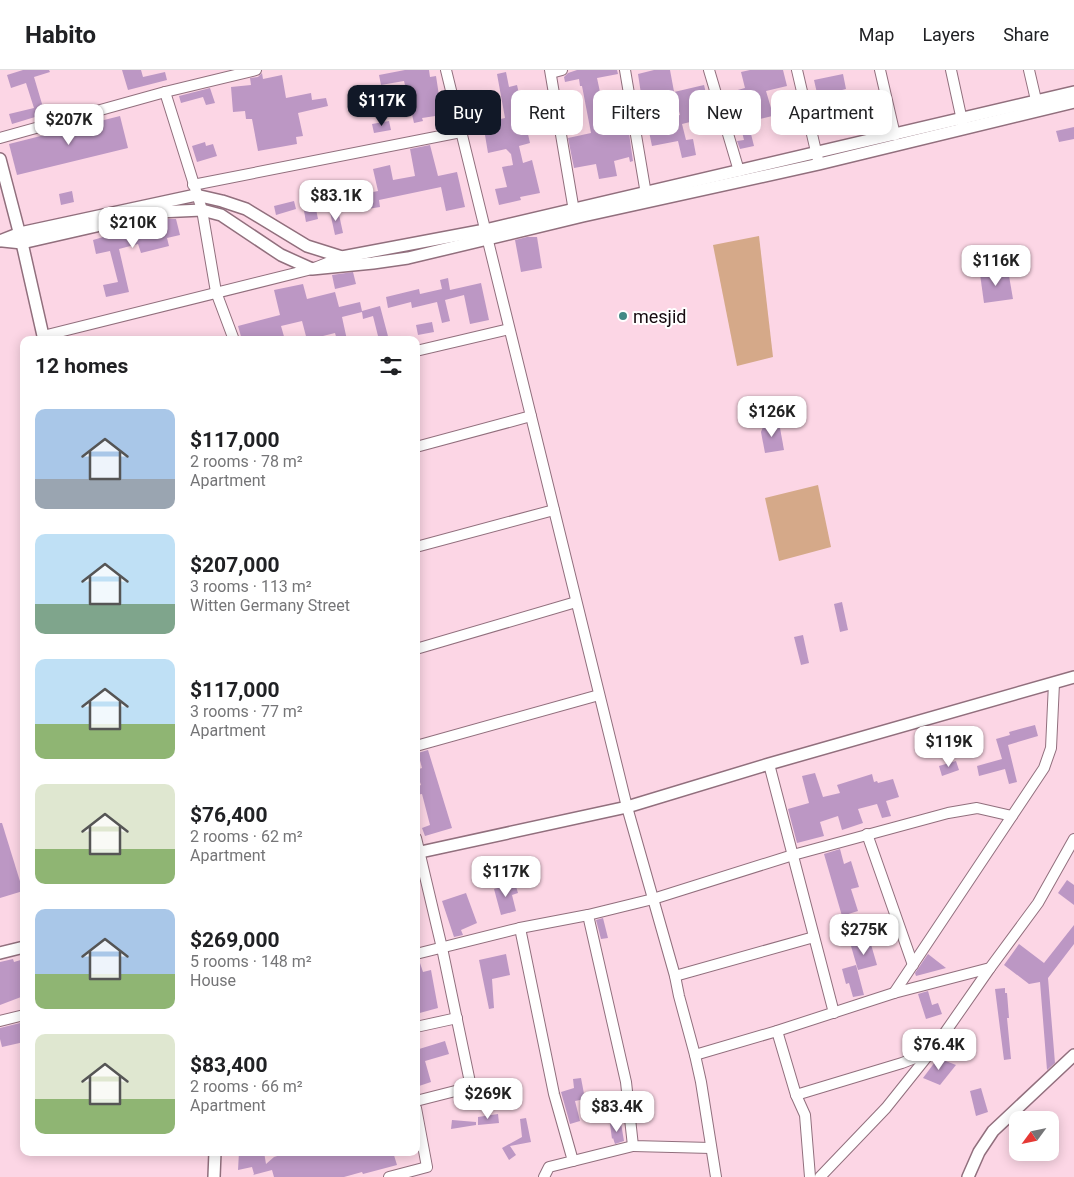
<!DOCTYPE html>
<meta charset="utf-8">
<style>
body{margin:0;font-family:Roboto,sans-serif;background:#f2f2f2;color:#202124;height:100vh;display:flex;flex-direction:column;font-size:19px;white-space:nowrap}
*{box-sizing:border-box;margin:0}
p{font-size:16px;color:#757577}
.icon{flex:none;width:28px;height:28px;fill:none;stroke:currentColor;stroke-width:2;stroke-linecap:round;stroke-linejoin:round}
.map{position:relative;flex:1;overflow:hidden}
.side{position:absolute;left:20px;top:266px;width:400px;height:820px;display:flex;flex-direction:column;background:#fff;border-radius:10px;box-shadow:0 2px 12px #0003}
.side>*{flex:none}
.top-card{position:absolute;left:435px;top:20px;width:475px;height:45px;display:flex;gap:10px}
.needle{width:32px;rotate:237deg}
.fabs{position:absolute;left:1009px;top:1041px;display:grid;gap:10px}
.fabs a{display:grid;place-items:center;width:50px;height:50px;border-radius:10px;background:#fff;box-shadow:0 2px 12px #0003;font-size:25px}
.price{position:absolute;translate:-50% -42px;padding:0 11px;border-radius:10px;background:#fff;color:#222;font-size:16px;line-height:32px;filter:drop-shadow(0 1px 2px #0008)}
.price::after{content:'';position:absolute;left:50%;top:30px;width:15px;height:11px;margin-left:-8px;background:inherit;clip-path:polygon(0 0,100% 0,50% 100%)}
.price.current{background:#111827;color:#fff}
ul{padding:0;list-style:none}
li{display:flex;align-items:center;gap:15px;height:125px;padding:0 15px}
li span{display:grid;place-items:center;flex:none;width:140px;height:100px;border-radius:10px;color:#555}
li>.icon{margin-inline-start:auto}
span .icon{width:60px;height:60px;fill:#fffc;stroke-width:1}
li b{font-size:21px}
h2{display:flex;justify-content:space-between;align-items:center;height:60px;padding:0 15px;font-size:21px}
.pill{padding:0 18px;border-radius:10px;background:#fff;box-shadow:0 2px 12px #0003;font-size:18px;line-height:45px}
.pill.current{background:#111827;color:#fff}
header{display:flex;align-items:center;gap:30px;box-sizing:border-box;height:70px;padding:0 25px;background:#fff;border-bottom:1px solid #e0e0e0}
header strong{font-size:24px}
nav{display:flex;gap:28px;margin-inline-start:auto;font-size:18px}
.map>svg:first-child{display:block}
</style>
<header>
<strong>Habito</strong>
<nav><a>Map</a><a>Layers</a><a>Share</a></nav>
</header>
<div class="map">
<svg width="1074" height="1107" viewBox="0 0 1074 1107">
<rect width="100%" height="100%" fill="#fcd6e5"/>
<!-- green -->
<g fill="#d5a989">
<path d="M759 166 773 287 737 296 713 175Z"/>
<path d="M818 415 831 477 779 491 765 428Z"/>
</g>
<!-- building -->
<g fill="#bc97c4">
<path d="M23 0H49L50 2 34 7 45 44 12 54 9 44 34 38 26 13 11 18 7 5Z"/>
<path d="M122 0H141L143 7 165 2 167 10 128 20Z"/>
<path d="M405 0H429L430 7 436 6 442 45 422 48 423 51 414 53 404 11 381 15 379 5Z"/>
<path d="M577 0H617L618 4 597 8 603 36 623 32 625 41 600 46 604 61 628 56 633 91 630 92 629 87 614 91 617 106 599 109 596 94 574 98 568 68 591 63 582 16H580L579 9 565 12 564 7 568 3Z"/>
<path d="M654 0H670L675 27 652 32V35L643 37 638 4Z"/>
<path d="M750 0H783L787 16 766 21 771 38 791 33 793 41 748 52 754 76 740 79 737 71 744 70 740 54 733 56 723 24 745 18 741 2Z"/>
<path d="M506 2 509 17 517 15 530 73 519 76 523 93 532 90 540 123 520 127 521 130 499 135 495 119 507 117 502 97 513 95 511 84 506 79 488 83 483 53 505 48 497 4Z"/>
<path d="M262 3 263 9 282 5 286 28 311 23 312 30 326 28 328 36 298 43 303 66 296 67 297 74 258 81 252 49H246L245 41 233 42 231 17 251 15 250 8 258 7Z"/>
<path d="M843 4 846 19 834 22 835 28 819 32 814 10Z"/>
<path d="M704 15 707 27H710L713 37 700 40 702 49 682 54 686 70 693 69 696 85 682 88 678 71 652 76 647 52 680 45 674 22Z"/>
<path d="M380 16 383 28 353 34 351 22Z"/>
<path d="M210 18 215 33 206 35 203 27 181 33 179 26Z"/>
<path d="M120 46 128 78 17 105 9 74Z"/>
<path d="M389 51 391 60 374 63 372 54Z"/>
<path d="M1074 57V69L1059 72 1056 61Z"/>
<path d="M205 72 206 76 213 74 217 86 197 92 192 76Z"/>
<path d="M430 75 438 106 457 102 465 137 446 141 441 117 379 130 380 137 361 140 358 125 378 121 373 99 390 95 393 110 415 106 410 79Z"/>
<path d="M72 121 74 132 61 135 59 124Z"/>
<path d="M294 131 296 139 276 145 274 136Z"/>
<path d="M316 139 318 149 306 152 304 141Z"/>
<path d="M338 140 343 163 335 165 330 142Z"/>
<path d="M159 149H176L180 165 167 168 169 176 141 183 138 174 119 179 129 222 106 227 103 215 118 212 110 181 96 184 93 170 110 165 109 161 120 158 123 169 156 161 154 151Z"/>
<path d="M527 167H537L542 198 521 202 515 170Z"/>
<path d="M1008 200 1013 229 984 233 980 204Z"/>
<path d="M353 202 356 214 335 219 332 205Z"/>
<path d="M448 208 450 220 481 213 489 250 470 254 464 225 445 230 450 251 442 253 437 232 412 238 411 232 388 238 386 227 419 219 420 224 442 219 440 210Z"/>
<path d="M303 214 307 229 335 222 339 237 360 232 362 241 380 236 389 270H379L373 246 363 249 362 242 342 247 347 270H337L335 263 307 270 302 251 281 256 285 270H242L238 256 280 245 274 220Z"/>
<path d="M432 252 434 262 418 265 416 255Z"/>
<path d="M769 354H777L780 358 784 380 765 383 761 362 763 357Z"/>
<path d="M842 532 848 560 840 562 834 534Z"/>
<path d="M803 565 809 593 801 595 794 567Z"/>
<path d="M1035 655 1038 666 1008 675 1017 712 1009 714 1005 699 979 706 977 696 1002 689 996 669 1010 665 1009 662Z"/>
<path d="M428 680 452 758 425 766 422 758 430 755 422 724 416 725V717L421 715 416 700 422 698 418 683Z"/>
<path d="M956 691 959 700 942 706 939 696Z"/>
<path d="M815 703 823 727 840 723 837 715 872 704 874 712 877 711 878 713 893 709 899 727 886 731 891 746 882 748 877 734 858 739 863 753 842 760 838 746 820 752 824 766 797 773 788 739 809 733 802 706Z"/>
<path d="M0 753H2L23 821 0 828Z"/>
<path d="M840 779 844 794 851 791 859 817 851 819 858 841 842 846 824 784Z"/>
<path d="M1067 810 1074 815V835L1058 823Z"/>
<path d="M515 813 518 823 512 825 516 841 501 845 494 819Z"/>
<path d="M466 823 477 853 461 860 463 865 454 867 442 831Z"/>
<path d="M603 848 608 868 601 869 596 850Z"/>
<path d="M1074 855V874L1048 908 1055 993 1047 1000 1040 912 1029 914 1004 895 1019 874 1044 893Z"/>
<path d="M870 871 877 895 858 900 851 876Z"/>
<path d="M506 884 510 905 492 909 494 938 489 939 479 890Z"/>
<path d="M928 884 946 898 916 906 915 903Z"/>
<path d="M13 889 14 892 24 889V922L20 923 21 927 0 935V892Z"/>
<path d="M419 890 423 902 431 900 438 938 416 944V891Z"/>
<path d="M856 895 864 925 853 927 849 913 846 914 842 899Z"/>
<path d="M1005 918V923H1007L1009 948H1007L1011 989 1004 990 995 919Z"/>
<path d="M928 921 932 935 938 933 942 944 926 949 918 924Z"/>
<path d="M24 952V972L2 977 0 969V958Z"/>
<path d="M445 971 449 984 425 991 431 1012 416 1017V980Z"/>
<path d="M938 988 956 995 940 1015 923 1008Z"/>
<path d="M581 1008 585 1029 575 1031 580 1051 570 1054 561 1022 574 1018 573 1009Z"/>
<path d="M981 1018 988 1042 976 1046 970 1021Z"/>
<path d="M498 1044 499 1053 478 1055V1047Z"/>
<path d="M526 1048 531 1072 510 1076 516 1085 509 1090 502 1078 522 1067 520 1049Z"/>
<path d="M452 1050 476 1052V1055L451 1059Z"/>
<path d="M621 1053 624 1071 615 1074 613 1068 612 1069 610 1054Z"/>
<path d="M239 1082H264L266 1094 274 1087 290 1082H393L397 1095 363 1104 362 1102 344 1107H274L272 1100 253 1105 254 1104 252 1097 238 1100Z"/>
</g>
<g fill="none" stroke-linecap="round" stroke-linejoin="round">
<defs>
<g id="minor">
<path d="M446 0 627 737 675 906 679 926 695 985"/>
<path d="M550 0 575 147"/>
<path d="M625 0 647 130"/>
<path d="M709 0 739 101"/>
<path d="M797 0 818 90"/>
<path d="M880 0 895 65"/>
<path d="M951 0 963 55"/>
<path d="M1029 0 1036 30"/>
<path d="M551 3 562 0"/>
<path d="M165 22 202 140 216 222 234 270"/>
<path d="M0 68 165 22 256 0"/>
<path d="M193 115 461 62"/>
<path d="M43 266 312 199 342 187"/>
<path d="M416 281 509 259"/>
<path d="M416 377 531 346"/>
<path d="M416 477 554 440"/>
<path d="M416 579 576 532"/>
<path d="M416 676 599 625"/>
<path d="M769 694 834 943"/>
<path d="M867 764 913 895"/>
<path d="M416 768 442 878 471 1017 416 1031"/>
<path d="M520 858 554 1024 573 1091 549 1097 544 1107"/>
<path d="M416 884 520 858 588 845"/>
<path d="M675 906 814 867"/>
<path d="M894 923 1044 698 1051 678 1054 613"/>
<path d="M0 951 24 945"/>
<path d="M416 957 457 948"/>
<path d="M777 961 796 1025 805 1045 810 1107"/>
<path d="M796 1025 902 993 920 986 937 974 990 898"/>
<path d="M711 1078 633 1076 626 1012 588 845 653 829 793 785 948 743 977 738 1012 746"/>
<path d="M573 1091 633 1076"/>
<path d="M389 1107 427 1097 416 1038"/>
<path d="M716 1107 701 1012 695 985 777 961 894 923 990 898 1038 833 1074 769"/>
<path d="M820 1107 886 1038 930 983"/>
</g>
<g id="tertiary">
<path d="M0 89 22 173 44 270"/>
<path d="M0 171 20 163 196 125 222 131 246 139 307 176 342 187 485 160 1074 22"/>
<path d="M3 171 22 173 158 142 202 140 221 145 281 185 312 199 373 193 408 188 583 146 819 94 1074 32"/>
<path d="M416 783 627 737 769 694 1074 607"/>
<path d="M0 883 24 877"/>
<path d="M214 1107 215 1082"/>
<path d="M968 1107 979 1082 993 1061 1074 985"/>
</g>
</defs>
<!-- minor casing -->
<use href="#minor" stroke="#916f7d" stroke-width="12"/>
<!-- tertiary casing -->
<use href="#tertiary" stroke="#916f7d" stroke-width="14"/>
<!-- minor -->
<use href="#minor" stroke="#fff" stroke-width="10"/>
<!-- tertiary -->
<use href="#tertiary" stroke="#fff" stroke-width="11"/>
</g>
<!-- markers -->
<circle fill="#428985" stroke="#fff" stroke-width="2" cx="623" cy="246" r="5"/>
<g text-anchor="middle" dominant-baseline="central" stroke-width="4" stroke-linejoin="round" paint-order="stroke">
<!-- poi labels -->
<g font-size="18" fill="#160a0f" stroke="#fff" text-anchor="start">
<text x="633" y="246">mesjid</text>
</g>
</g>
</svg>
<div class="fabs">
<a><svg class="needle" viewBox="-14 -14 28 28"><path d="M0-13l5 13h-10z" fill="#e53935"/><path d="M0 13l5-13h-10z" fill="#757577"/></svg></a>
</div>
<b class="price current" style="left:382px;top:57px">$117K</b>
<b class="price" style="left:69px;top:76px">$207K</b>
<b class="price" style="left:336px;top:152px">$83.1K</b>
<b class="price" style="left:133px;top:179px">$210K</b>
<b class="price" style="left:996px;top:217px">$116K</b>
<b class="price" style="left:772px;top:368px">$126K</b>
<b class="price" style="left:949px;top:698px">$119K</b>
<b class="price" style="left:506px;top:828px">$117K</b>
<b class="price" style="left:864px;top:886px">$275K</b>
<b class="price" style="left:939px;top:1001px">$76.4K</b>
<b class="price" style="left:488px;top:1050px">$269K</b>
<b class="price" style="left:617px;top:1063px">$83.4K</b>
<div class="top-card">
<a class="pill current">Buy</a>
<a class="pill">Rent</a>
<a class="pill">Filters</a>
<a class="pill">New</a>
<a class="pill">Apartment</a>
</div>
<section class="side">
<h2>12 homes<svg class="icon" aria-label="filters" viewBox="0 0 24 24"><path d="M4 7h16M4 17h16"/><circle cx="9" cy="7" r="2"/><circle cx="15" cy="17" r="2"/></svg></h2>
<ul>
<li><span style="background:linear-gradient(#a9c7e8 70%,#9aa5b1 0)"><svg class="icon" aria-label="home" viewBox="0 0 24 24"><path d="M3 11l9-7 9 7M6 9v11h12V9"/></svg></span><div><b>$117,000</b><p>2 rooms · 78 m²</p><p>Apartment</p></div></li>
<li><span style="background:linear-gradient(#bfe0f5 70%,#7fa58c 0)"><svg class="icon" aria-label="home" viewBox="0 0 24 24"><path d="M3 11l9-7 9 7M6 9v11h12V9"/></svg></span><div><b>$207,000</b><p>3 rooms · 113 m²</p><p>Witten Germany Street</p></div></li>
<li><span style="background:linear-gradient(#bfe0f5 65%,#8fb573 0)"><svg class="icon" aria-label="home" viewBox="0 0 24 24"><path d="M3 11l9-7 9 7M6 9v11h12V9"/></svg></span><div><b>$117,000</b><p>3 rooms · 77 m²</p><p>Apartment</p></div></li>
<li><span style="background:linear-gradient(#dfe7d0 65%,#8fb573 0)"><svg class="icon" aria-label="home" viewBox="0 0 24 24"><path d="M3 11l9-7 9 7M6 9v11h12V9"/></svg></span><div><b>$76,400</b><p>2 rooms · 62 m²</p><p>Apartment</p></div></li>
<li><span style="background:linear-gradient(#a9c7e8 65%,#8fb573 0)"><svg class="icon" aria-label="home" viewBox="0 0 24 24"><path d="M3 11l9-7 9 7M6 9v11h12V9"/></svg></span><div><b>$269,000</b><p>5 rooms · 148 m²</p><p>House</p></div></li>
<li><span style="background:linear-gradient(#dfe7d0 65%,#8fb573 0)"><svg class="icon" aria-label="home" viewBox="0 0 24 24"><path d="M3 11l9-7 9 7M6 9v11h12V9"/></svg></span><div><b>$83,400</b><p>2 rooms · 66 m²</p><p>Apartment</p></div></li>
</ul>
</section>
</div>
